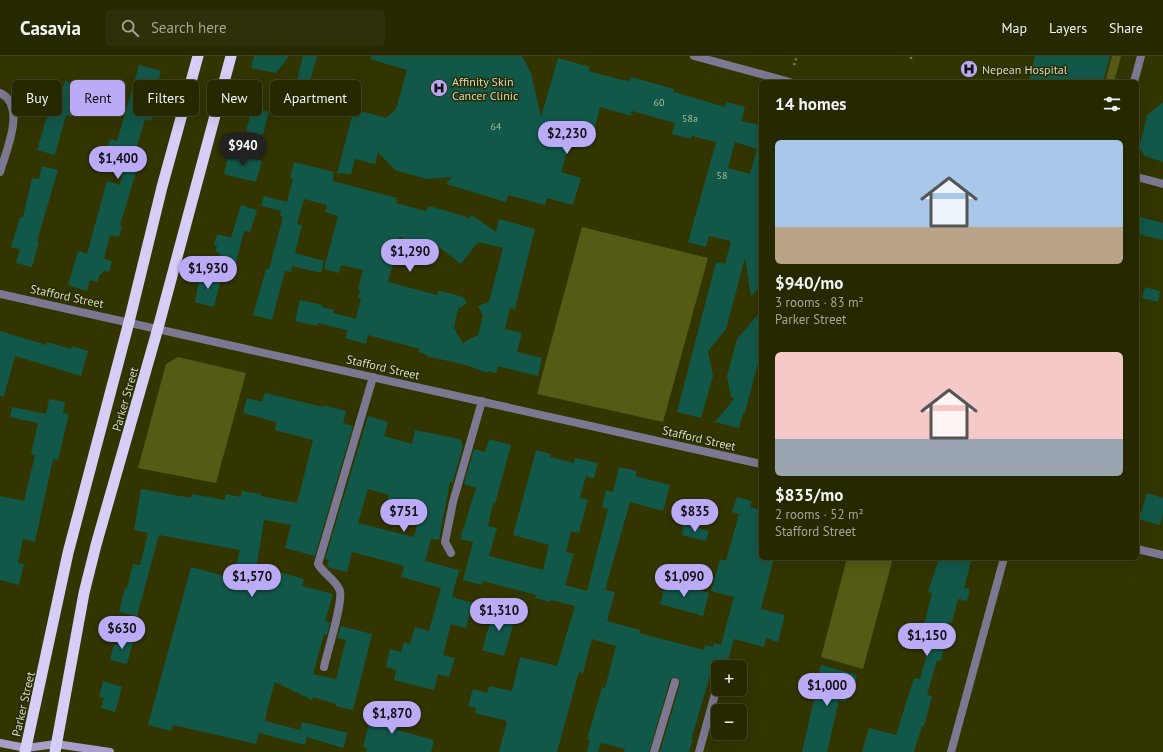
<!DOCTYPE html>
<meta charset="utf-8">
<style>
body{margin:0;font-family:"PT Sans",sans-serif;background:#2e300a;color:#f1f3f6;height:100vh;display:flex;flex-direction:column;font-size:15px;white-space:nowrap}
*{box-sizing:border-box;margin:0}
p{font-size:13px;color:#a4a699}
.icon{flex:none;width:22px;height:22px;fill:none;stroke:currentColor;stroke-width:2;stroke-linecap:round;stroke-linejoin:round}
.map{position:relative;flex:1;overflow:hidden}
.drawer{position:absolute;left:759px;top:24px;width:380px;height:480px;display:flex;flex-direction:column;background:#262800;border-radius:6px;box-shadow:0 4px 16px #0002,0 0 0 1px #424422}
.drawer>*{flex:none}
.hud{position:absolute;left:12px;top:24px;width:380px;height:36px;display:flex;gap:8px}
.fabs{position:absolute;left:711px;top:604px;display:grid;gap:8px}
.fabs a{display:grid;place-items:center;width:36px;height:36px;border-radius:6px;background:#262800;box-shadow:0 4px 16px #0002,0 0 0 1px #424422;font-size:20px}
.price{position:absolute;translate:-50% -34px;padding:0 9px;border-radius:14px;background:#bbaaf6;color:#111;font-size:13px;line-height:26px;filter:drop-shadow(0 1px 2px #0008)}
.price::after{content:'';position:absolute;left:50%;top:24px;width:12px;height:9px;margin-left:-6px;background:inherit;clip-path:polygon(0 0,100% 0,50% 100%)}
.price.on{background:#222;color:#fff}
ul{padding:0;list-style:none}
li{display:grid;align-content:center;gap:8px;height:212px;padding:0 16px}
li span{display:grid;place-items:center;height:124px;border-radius:6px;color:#555}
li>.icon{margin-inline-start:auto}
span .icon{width:72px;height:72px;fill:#fffc;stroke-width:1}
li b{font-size:17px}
h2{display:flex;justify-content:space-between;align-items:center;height:48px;padding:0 16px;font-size:17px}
.tag{padding:0 14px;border-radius:6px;background:#262800;box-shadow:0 4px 16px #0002,0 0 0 1px #424422;font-size:14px;line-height:36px}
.tag.on{background:#bbaaf6;color:#111}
header{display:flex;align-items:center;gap:24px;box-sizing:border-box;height:56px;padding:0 20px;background:#262800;border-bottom:1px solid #424422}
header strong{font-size:19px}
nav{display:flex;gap:22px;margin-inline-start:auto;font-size:14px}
.search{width:280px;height:36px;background:#2e300a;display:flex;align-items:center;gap:10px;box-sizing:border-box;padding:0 14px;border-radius:6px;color:#a4a699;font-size:15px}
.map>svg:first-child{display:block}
</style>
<header>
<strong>Casavia</strong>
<div class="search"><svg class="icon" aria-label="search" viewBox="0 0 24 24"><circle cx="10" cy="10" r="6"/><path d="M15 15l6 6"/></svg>Search here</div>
<nav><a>Map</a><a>Layers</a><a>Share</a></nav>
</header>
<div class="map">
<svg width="1163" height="696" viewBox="0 0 1163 696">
<rect width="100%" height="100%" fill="#323500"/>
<!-- green -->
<g fill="#555b15">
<path d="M1112 0H1121L1114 26H1105Z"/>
<path d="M582 171 708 202 663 366 537 338Z"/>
<path d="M178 301 246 317 216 427 138 412 166 308Z"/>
<path d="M847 502H893L863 613 821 601Z"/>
</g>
<!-- building -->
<g fill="#125849" fill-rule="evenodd">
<path d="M254 0H289L276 17 251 12Z"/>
<path d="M303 0H317L308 32 296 28Z"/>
<path d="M371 0H522L531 17 541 61 558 2 590 11 588 15 618 23 629 25 631 21 674 33V36L725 51 726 46 745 51 741 65 761 69V229L751 241 745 202 726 273 708 295 713 320 701 362 677 356 716 206 725 208 731 185 709 180 706 191 688 186 716 86 692 80 691 83 672 78 675 67 632 55 631 60 600 51 590 91 570 85 561 116 581 122 573 149 547 142 545 149 508 139 506 146 446 128 452 121 427 123 395 114 378 96 375 108 355 103 351 118 337 117 354 53 386 62 396 53 407 14 370 3ZM735 86 757 93 750 118 728 112Z"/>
<path d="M1035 0H1110L1103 26H1028Z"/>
<path d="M139 9 161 15 151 53 154 54 151 65 145 63 137 90 143 93 120 169H122L119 181 110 179 104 203 112 205 109 216 103 215 102 218H100L97 226 90 224 87 235 68 229 78 195 87 198 107 125 120 129 125 107 105 101 110 83 117 85Z"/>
<path d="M65 25 81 29 72 61 66 59 55 99 37 94 54 37 61 38Z"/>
<path d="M1163 46V106L1145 100 1139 91 1147 59Z"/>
<path d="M252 52 269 56 263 79 246 75Z"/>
<path d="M233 96 262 105 256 126 227 119 224 117 229 97 233 98Z"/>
<path d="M294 106 334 116 333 125 397 142 396 147 426 155 429 150 464 160 468 163 472 159 496 176 499 163 535 173 515 253 510 252 505 273 522 277 517 296 542 302 538 320 498 310 496 317 488 315V317L466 309 426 300 427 299 419 296 420 293 368 279 366 288 345 282 347 274 318 267 317 270 295 265 300 244 322 249 321 251 334 254 333 257 356 263 361 242 358 241 360 234 358 233 363 214 341 209 339 217 324 213 338 160 325 156 327 149 304 143 297 168 302 169 295 197 324 205 321 217 292 210 291 216 285 215 272 264 253 259 266 213H269L283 161 280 160 281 155 261 150 264 140 287 146 293 122H290ZM400 180 422 197 431 185 461 208 478 186 503 192 489 246 478 250 483 260 478 279 463 287 454 272 458 253 467 247 463 241 441 235H438L437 239 388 226Z"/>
<path d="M42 110 58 114 37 185H39L32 211 16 207 20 193 11 191 20 161H23L32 122 39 123Z"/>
<path d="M241 149 257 154 250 176 244 175 233 219 216 214 220 197 215 196 217 190 214 189 217 178 231 182Z"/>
<path d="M1137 160 1163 167V184L1137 178Z"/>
<path d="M200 218 221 223 214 251 195 246Z"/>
<path d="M1145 231 1160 235 1158 246 1142 242Z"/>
<path d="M761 255V296L745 357H743L739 372 715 366 735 342 731 341 727 320 737 283Z"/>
<path d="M0 275 46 289 47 286 71 293 72 290 88 295 81 320 15 300 4 340H0Z"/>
<path d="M265 337 323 351 324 349 346 355 343 367 353 370 315 500 285 492 291 469 264 464 256 515 278 521 279 516 304 523 302 530 333 538 325 565 330 567 327 579 324 578 313 618 336 623 346 584 337 582 341 570 372 578 353 654 335 650 336 648 313 641 312 644 275 626 267 654 265 665 300 674 302 666 348 677 343 692 307 681 305 689 259 677 256 688 173 669 171 675 148 669 191 511 232 522 240 494 159 479 137 560 119 556 125 531 127 532 133 508 140 509 148 477 134 474 141 433 191 442 192 438 225 444 226 438 241 441 242 435 261 438V440L297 447 313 384 275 374 276 366 243 357 247 342 262 346Z"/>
<path d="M49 343 65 346 63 357 69 358 58 404 53 403 35 486 23 483 18 507 24 508 19 529 0 524V440L24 445 35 399 31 398 38 367 10 361 12 351 46 358Z"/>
<path d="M368 360 388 366 384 380 412 388 415 374 459 383 462 385 461 389H463L453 426H450L439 484 431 483 425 505 459 514 452 541 473 547 466 572 451 568 443 599 455 602 449 621 438 618 434 634 394 624 396 614 386 611 390 593 401 596 404 586 410 588 415 571 429 575 441 532 401 521 404 510 390 506 352 496 347 516 327 511 329 504 325 503ZM368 433 389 439 385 451 419 460 414 481 358 467Z"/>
<path d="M489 383 511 389 495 448 493 447 488 470 497 472 489 500 543 514 549 489 513 479 536 394 551 398 550 401 574 407 575 402 598 407 594 423 586 420 580 442 588 444 579 477 571 475 566 496 574 498 565 529 587 535 608 453 602 451 606 434 613 436 619 411 637 415 635 420 670 429 663 455 630 446 605 534 615 536 607 565 640 574 639 577 704 594 705 589 713 591 714 587 721 589 734 541 711 535 720 503 726 505 739 458 732 456 737 441 752 445 750 451 761 454V502H774L761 553 785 559 778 586 766 582 764 591 734 583 726 611H716L715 614 712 613 691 684H693L689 696H660L680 628 679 623 674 621 670 624 649 696H624L625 693 601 687 598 696H587L590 684 587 683 592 666 602 631 605 632 616 590 592 583 583 617 579 616 557 696H499L507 665 475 657 476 652 468 650 473 633 487 637 489 630 512 635 520 601 557 610 575 550 551 544 550 546 535 542 536 539 483 525 482 529 463 524 473 486 460 483 476 432 464 428 474 393 485 396Z"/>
<path d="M1147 437 1163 442V458L1160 469 1139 463Z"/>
<path d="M684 468 709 475 706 485 682 479Z"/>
<path d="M939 502H972L964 532 970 533 967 545 958 543 952 567 949 566 941 605 937 604 927 639 932 640 927 659 924 670H922L914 696H862L869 672 896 679 914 622 920 623 933 576 923 573 932 537 928 536Z"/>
<path d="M666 525 709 537 703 560 660 548Z"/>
<path d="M494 553 516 559 504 600 482 594Z"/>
<path d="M119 579 134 582 127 608 110 604 114 588 117 589Z"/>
<path d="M821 609 857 619 851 642 847 641 845 646 839 644 827 696H802L816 635 814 634Z"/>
<path d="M103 625 122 631 115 656 101 652 104 642 99 641Z"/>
<path d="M377 649 397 653 395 662H400L397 674 434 684 431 696H366L367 692 363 691 372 655 376 656Z"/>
</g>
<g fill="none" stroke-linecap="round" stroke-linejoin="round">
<!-- path -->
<g stroke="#7b7f53" stroke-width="2.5" stroke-dasharray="2 3" stroke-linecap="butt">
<path d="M911 3V0"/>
<path d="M794 9 797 0"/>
</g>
<!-- service -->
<g stroke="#7d7892" stroke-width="8">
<path d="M451 497 445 486 453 446 482 345"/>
<path d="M324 611C327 597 343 547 340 535 336 523 324 519 318 508L373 321"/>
<path d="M654 696 675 626"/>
<path d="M699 696 718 627"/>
</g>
<!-- minor -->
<g stroke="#7d7892" stroke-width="8">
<path d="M1134 26 1141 0"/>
<path d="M0 37C27 49 6 95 0 116"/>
<path d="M0 238 761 408"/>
<path d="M1137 493 1163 499"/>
<path d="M951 696 1004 502"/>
</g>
<!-- tertiary -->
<g stroke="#7d7892" stroke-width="8">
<path d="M694 0 790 26"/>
<path d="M1137 121 1163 128"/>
</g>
<!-- secondary -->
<path stroke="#a79fc9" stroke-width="8" d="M0 687 26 692 56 688 110 696"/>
<!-- trunk -->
<g stroke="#d6cef6" stroke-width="11">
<path d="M25 696 68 497 129 266 162 131 198 0"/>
<path d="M55 696 84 537 96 489 158 272 231 0"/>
</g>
</g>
<!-- icons -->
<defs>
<symbol id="hospital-disc" viewBox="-11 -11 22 22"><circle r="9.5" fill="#bbaaf6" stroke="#282b07"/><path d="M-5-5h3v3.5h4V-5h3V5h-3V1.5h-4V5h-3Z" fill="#111"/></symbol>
</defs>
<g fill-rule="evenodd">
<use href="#hospital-disc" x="959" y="3" width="20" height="20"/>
<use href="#hospital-disc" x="429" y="22" width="20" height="20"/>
</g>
<g text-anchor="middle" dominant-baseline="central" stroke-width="3" stroke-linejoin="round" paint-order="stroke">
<!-- number labels -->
<g font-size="10" fill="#a6bb9e">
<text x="659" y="46">60</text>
<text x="690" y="62">58a</text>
<text x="496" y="70">64</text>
<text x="722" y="119">58</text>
</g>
<!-- poi labels -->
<g font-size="12" fill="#d7dcba" stroke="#282b07" text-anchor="start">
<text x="982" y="13">Nepean Hospital</text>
<text x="452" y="25">Affinity Skin<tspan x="452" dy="14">Cancer Clinic</tspan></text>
</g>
<!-- street labels -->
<g font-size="12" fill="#d7dcba" stroke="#282b07">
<text transform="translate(67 240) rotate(12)">Stafford Street</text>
<text transform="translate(383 311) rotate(13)">Stafford Street</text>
<text transform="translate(125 343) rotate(-74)">Parker Street</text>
<text transform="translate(699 382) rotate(13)">Stafford Street</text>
<text transform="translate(23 648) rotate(-77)">Parker Street</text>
</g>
</g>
</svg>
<div class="fabs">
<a>+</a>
<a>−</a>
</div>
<b class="price" style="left:567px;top:99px">$2,230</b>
<b class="price on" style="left:243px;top:111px">$940</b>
<b class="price" style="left:118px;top:124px">$1,400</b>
<b class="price" style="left:410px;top:217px">$1,290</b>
<b class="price" style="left:208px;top:234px">$1,930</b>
<b class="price" style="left:404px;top:477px">$751</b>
<b class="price" style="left:695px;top:477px">$835</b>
<b class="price" style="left:252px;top:542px">$1,570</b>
<b class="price" style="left:684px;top:542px">$1,090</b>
<b class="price" style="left:499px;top:576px">$1,310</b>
<b class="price" style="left:122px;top:594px">$630</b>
<b class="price" style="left:927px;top:601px">$1,150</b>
<b class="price" style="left:827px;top:651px">$1,000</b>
<b class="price" style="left:392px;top:679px">$1,870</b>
<div class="hud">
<a class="tag">Buy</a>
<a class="tag on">Rent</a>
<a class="tag">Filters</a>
<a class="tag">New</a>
<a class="tag">Apartment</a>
</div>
<section class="drawer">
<h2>14 homes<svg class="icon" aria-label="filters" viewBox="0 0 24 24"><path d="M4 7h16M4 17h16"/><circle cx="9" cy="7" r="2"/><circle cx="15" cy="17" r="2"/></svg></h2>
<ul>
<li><span style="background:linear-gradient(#a9c7e8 70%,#b9a48a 0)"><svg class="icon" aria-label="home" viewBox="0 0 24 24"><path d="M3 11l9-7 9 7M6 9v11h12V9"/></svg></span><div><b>$940/mo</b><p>3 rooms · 83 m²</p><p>Parker Street</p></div></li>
<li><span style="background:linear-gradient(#f6c9c9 70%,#9aa5b1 0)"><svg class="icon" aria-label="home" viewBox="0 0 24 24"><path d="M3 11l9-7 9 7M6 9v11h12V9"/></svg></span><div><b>$835/mo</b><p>2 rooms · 52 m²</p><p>Stafford Street</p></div></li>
</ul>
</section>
</div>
